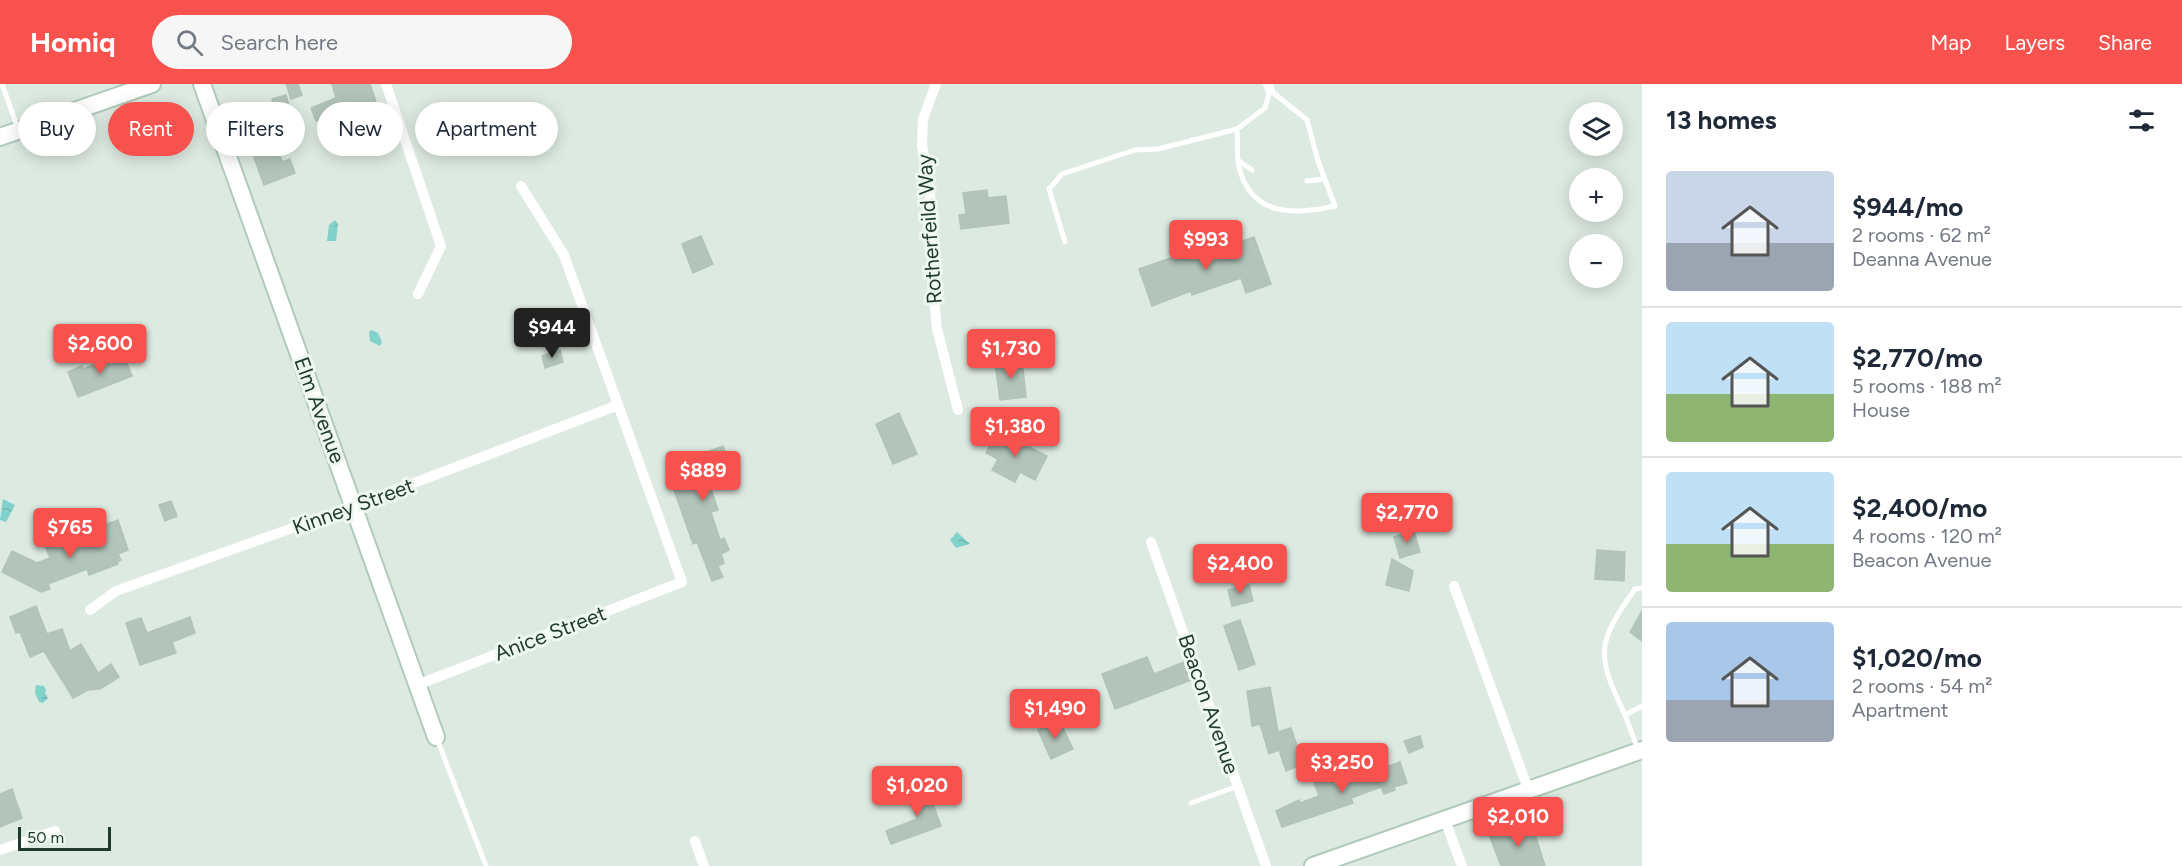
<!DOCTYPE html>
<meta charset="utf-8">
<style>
body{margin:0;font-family:Figtree,sans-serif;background:#f6f6f7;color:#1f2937;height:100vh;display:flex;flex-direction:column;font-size:22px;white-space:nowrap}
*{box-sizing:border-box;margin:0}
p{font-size:20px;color:#747a83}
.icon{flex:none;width:33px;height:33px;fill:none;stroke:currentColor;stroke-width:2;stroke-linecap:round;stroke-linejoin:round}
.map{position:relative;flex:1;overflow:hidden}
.sheet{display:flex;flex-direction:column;background:#fff;width:540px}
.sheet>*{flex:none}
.banner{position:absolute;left:18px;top:18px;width:570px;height:54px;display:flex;gap:12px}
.buttons{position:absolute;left:1569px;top:18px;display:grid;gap:12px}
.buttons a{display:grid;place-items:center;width:54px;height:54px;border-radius:50%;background:#fff;box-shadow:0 3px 15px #0003;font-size:30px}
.scale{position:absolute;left:18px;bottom:15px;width:93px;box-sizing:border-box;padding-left:6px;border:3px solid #1e3a2c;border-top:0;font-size:16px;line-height:21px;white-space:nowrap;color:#1e3a2c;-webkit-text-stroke:4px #eef7f0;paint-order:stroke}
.price{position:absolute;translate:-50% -51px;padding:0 14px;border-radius:6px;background:#f7524e;color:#fff;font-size:20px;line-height:39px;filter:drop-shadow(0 2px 3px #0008)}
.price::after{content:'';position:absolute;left:50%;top:36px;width:18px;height:14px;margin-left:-9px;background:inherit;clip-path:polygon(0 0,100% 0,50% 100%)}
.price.active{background:#222;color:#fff}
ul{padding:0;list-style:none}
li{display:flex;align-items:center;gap:18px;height:150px;padding:0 24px}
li+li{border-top:2px solid #e0e1e3}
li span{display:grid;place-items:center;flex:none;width:168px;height:120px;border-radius:6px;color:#555}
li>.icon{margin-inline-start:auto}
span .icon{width:72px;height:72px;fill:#fffc;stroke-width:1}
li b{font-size:26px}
h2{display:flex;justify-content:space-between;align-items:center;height:72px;padding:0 24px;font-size:26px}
.tag{padding:0 21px;border-radius:27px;background:#fff;box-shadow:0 3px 15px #0003;font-size:21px;line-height:54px}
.tag.active{background:#f7524e;color:#fff}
header{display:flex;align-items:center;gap:36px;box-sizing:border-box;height:84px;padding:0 30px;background:#f7524e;color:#fff}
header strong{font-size:28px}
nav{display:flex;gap:33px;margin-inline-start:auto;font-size:21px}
.search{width:420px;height:54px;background:#f6f6f7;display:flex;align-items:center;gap:15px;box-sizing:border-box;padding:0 21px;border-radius:33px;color:#747a83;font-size:22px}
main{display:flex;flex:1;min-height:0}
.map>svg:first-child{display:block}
</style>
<header>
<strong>Homiq</strong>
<div class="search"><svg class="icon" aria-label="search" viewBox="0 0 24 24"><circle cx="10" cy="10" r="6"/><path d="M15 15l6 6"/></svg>Search here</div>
<nav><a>Map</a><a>Layers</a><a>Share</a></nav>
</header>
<main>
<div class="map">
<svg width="1642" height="782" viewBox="0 0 1642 782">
<defs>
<pattern id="water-ripples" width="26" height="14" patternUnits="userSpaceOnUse" patternTransform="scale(1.5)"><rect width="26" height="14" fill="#82d2cc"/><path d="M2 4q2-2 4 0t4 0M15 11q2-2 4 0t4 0" fill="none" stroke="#70b5af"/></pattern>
</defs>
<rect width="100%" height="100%" fill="#ddeae1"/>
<!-- water -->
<g fill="url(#water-ripples)">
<path d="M336 32 339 39 333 41 338 55 329 59 321 38Z"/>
<path d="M335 136 338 140 336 157H327L329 141Z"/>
<path d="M371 246 378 249 382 258 380 262 370 257 369 248Z"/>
<path d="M3 415 15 421 6 438 0 436Z"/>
<path d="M80 440 91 442 90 446 77 452 73 447Z"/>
<path d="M957 448 970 460 956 464 950 456Z"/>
<path d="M36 601 44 602 46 606 45 609 48 614 43 619 39 618 35 609Z"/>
</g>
<!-- building -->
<g fill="#b3c5ba" stroke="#b0c4b7" stroke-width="1.5">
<path d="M286 0H298L302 11 291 15Z"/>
<path d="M332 0H370L389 57 355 69 341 27 316 37 311 24 336 14Z"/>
<path d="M286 11 291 28 277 32 272 15Z"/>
<path d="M257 41 267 67 277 63 282 78 290 75 295 89 264 101 252 68 248 70 240 48Z"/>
<path d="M987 106 988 114 1006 112 1009 139 961 145 959 131 966 130 963 109Z"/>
<path d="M701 152 713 180 693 189 682 160Z"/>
<path d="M1254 153 1271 200 1246 209 1241 194 1192 211 1191 207 1152 222 1139 185 1217 158 1220 165Z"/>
<path d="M560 266 563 278 545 284 542 272Z"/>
<path d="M123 269 132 292 78 313 68 288 82 282 83 285Z"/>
<path d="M1022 276 1026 313 1000 316 995 279Z"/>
<path d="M899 329 917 370 893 380 876 340Z"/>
<path d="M997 346 1047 372 1035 396 1020 388 1015 398 992 386 998 375 986 369Z"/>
<path d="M723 362 735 398 711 405 718 426 711 428 720 456 724 454 729 466 721 470 724 479 718 482 723 493 712 497 697 458 693 460 666 383Z"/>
<path d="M171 417 177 432 165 437 159 421Z"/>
<path d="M118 436 128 466 118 470 121 476 117 478 118 480 89 491 87 485 48 500 50 505 41 508 2 488 12 467 37 479 50 474 45 462 66 454 69 460 104 448 102 442Z"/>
<path d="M1414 447 1420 468 1400 474 1394 453Z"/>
<path d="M1597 466 1625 468 1624 497 1595 495Z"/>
<path d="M1281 471 1285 483 1250 495 1236 486Z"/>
<path d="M1392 475 1413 487 1409 507 1386 501Z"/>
<path d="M1249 501 1253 517 1232 522 1228 506Z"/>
<path d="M36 522 47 550 62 545 70 567 81 560 98 589 111 580 119 593 100 605 88 606 73 614 44 567 30 573 20 548 16 549 10 533Z"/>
<path d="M1642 527V557L1630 548Z"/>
<path d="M190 533 195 549 172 558 176 569 140 581 126 539 141 534 147 549Z"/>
<path d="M1240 536 1255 580 1239 586 1224 542Z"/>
<path d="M1147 573 1154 590 1184 578 1191 596 1115 625 1102 590Z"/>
<path d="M1270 603 1278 648 1291 644 1300 670 1303 668 1306 679 1286 687 1279 666 1269 670 1260 640 1252 642 1247 607Z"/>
<path d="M1059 636 1073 665 1051 675 1038 646Z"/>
<path d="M1420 652 1423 663 1409 669 1404 657Z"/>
<path d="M1400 678 1407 699 1394 703 1395 706 1384 710 1381 703 1351 714 1353 719 1282 743 1276 727 1299 716 1300 719 1319 712 1314 698 1331 691 1335 702Z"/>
<path d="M926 701 941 742 891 760 886 747 917 735 907 708Z"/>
<path d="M12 705 22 734 0 743V710Z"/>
<path d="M1523 741 1526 750 1534 747 1545 782H1501L1490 753Z"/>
</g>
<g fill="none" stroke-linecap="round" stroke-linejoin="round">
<defs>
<g id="secondary">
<path d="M202 0 436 653"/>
<path d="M0 53 152 0"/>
<path d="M1313 782 1642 666"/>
</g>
</defs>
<!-- secondary casing -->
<use href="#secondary" stroke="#b0cabb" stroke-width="20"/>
<!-- lane -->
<g stroke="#fff" stroke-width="5">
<path d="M2 0 18 45"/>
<path d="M1239 77 1252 86"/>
<path d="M1307 97 1325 95"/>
<path d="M1065 158 1049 105 1062 90 1135 66 1158 65 1237 45 1265 24 1270 6 1307 36 1318 77 1335 122C1295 131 1251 133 1239 83 1236 72 1238 57 1237 45"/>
<path d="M1625 631C1596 570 1596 560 1635 505L1642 504"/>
<path d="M437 655 486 782"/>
<path d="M1638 666 1625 631 1642 622"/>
<path d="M1191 719 1238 702"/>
</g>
<!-- street -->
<g stroke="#fff" stroke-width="10">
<path d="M386 0 441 162 418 210"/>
<path d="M936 0 923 35 922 61 930 107 933 204 937 245 958 326"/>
<path d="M1268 0 1270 6"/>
<path d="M1151 458 1266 782"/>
<path d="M1454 502 1528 705"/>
<path d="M90 526 116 507 354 422 618 321"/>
<path d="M417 601 682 498 564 171 521 102"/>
<path d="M1445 736 1462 782"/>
<path d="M695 757 704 782"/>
<path d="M0 766 55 747"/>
</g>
<!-- secondary -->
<use href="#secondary" stroke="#fff" stroke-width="16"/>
</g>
<g text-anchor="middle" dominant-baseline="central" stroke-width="6" stroke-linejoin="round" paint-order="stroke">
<!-- street labels -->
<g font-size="21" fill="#1e3a2c" stroke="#eef7f0">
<text transform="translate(929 145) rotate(-94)">Rotherfeild Way</text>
<text transform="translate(320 326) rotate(70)">Elm Avenue</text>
<text transform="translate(353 422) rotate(-20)">Kinney Street</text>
<text transform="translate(550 549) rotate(-21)">Anice Street</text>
<text transform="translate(1209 620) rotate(71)">Beacon Avenue</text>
</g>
</g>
</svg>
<div class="buttons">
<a><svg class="icon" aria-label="layers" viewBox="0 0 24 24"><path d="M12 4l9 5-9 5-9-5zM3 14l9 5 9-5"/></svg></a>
<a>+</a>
<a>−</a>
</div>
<div class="scale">50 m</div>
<b class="price" style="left:1206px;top:187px">$993</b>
<b class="price active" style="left:552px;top:275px">$944</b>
<b class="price" style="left:100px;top:291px">$2,600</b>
<b class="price" style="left:1011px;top:296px">$1,730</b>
<b class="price" style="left:1015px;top:374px">$1,380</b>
<b class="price" style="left:703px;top:418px">$889</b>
<b class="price" style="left:1407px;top:460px">$2,770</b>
<b class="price" style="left:70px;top:475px">$765</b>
<b class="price" style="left:1240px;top:511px">$2,400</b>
<b class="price" style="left:1055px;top:656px">$1,490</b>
<b class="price" style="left:1342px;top:710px">$3,250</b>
<b class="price" style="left:917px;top:733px">$1,020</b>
<b class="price" style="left:1518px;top:764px">$2,010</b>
<div class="banner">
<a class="tag">Buy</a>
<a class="tag active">Rent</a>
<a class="tag">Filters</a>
<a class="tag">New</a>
<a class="tag">Apartment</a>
</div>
</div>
<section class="sheet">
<h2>13 homes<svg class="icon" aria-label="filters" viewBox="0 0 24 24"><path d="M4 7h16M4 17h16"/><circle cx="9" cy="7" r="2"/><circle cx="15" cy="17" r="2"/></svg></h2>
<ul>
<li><span style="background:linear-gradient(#c9d6e8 60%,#9aa5b1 0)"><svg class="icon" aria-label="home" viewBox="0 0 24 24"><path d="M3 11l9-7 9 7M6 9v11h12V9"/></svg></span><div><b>$944/mo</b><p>2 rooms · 62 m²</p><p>Deanna Avenue</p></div></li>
<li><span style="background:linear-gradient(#bfe0f5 60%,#8fb573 0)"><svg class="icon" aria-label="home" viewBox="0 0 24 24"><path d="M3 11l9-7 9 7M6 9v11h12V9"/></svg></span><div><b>$2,770/mo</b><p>5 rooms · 188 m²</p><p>House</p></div></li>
<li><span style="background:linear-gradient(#bfe0f5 60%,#8fb573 0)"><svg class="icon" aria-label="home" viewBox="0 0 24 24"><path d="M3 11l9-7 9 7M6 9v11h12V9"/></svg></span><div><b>$2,400/mo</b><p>4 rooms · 120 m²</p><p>Beacon Avenue</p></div></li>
<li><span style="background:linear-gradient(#a9c7e8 65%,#9aa5b1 0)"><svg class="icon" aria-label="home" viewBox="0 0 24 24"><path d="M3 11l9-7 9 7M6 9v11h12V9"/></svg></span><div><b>$1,020/mo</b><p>2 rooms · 54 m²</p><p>Apartment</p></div></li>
</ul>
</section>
</main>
